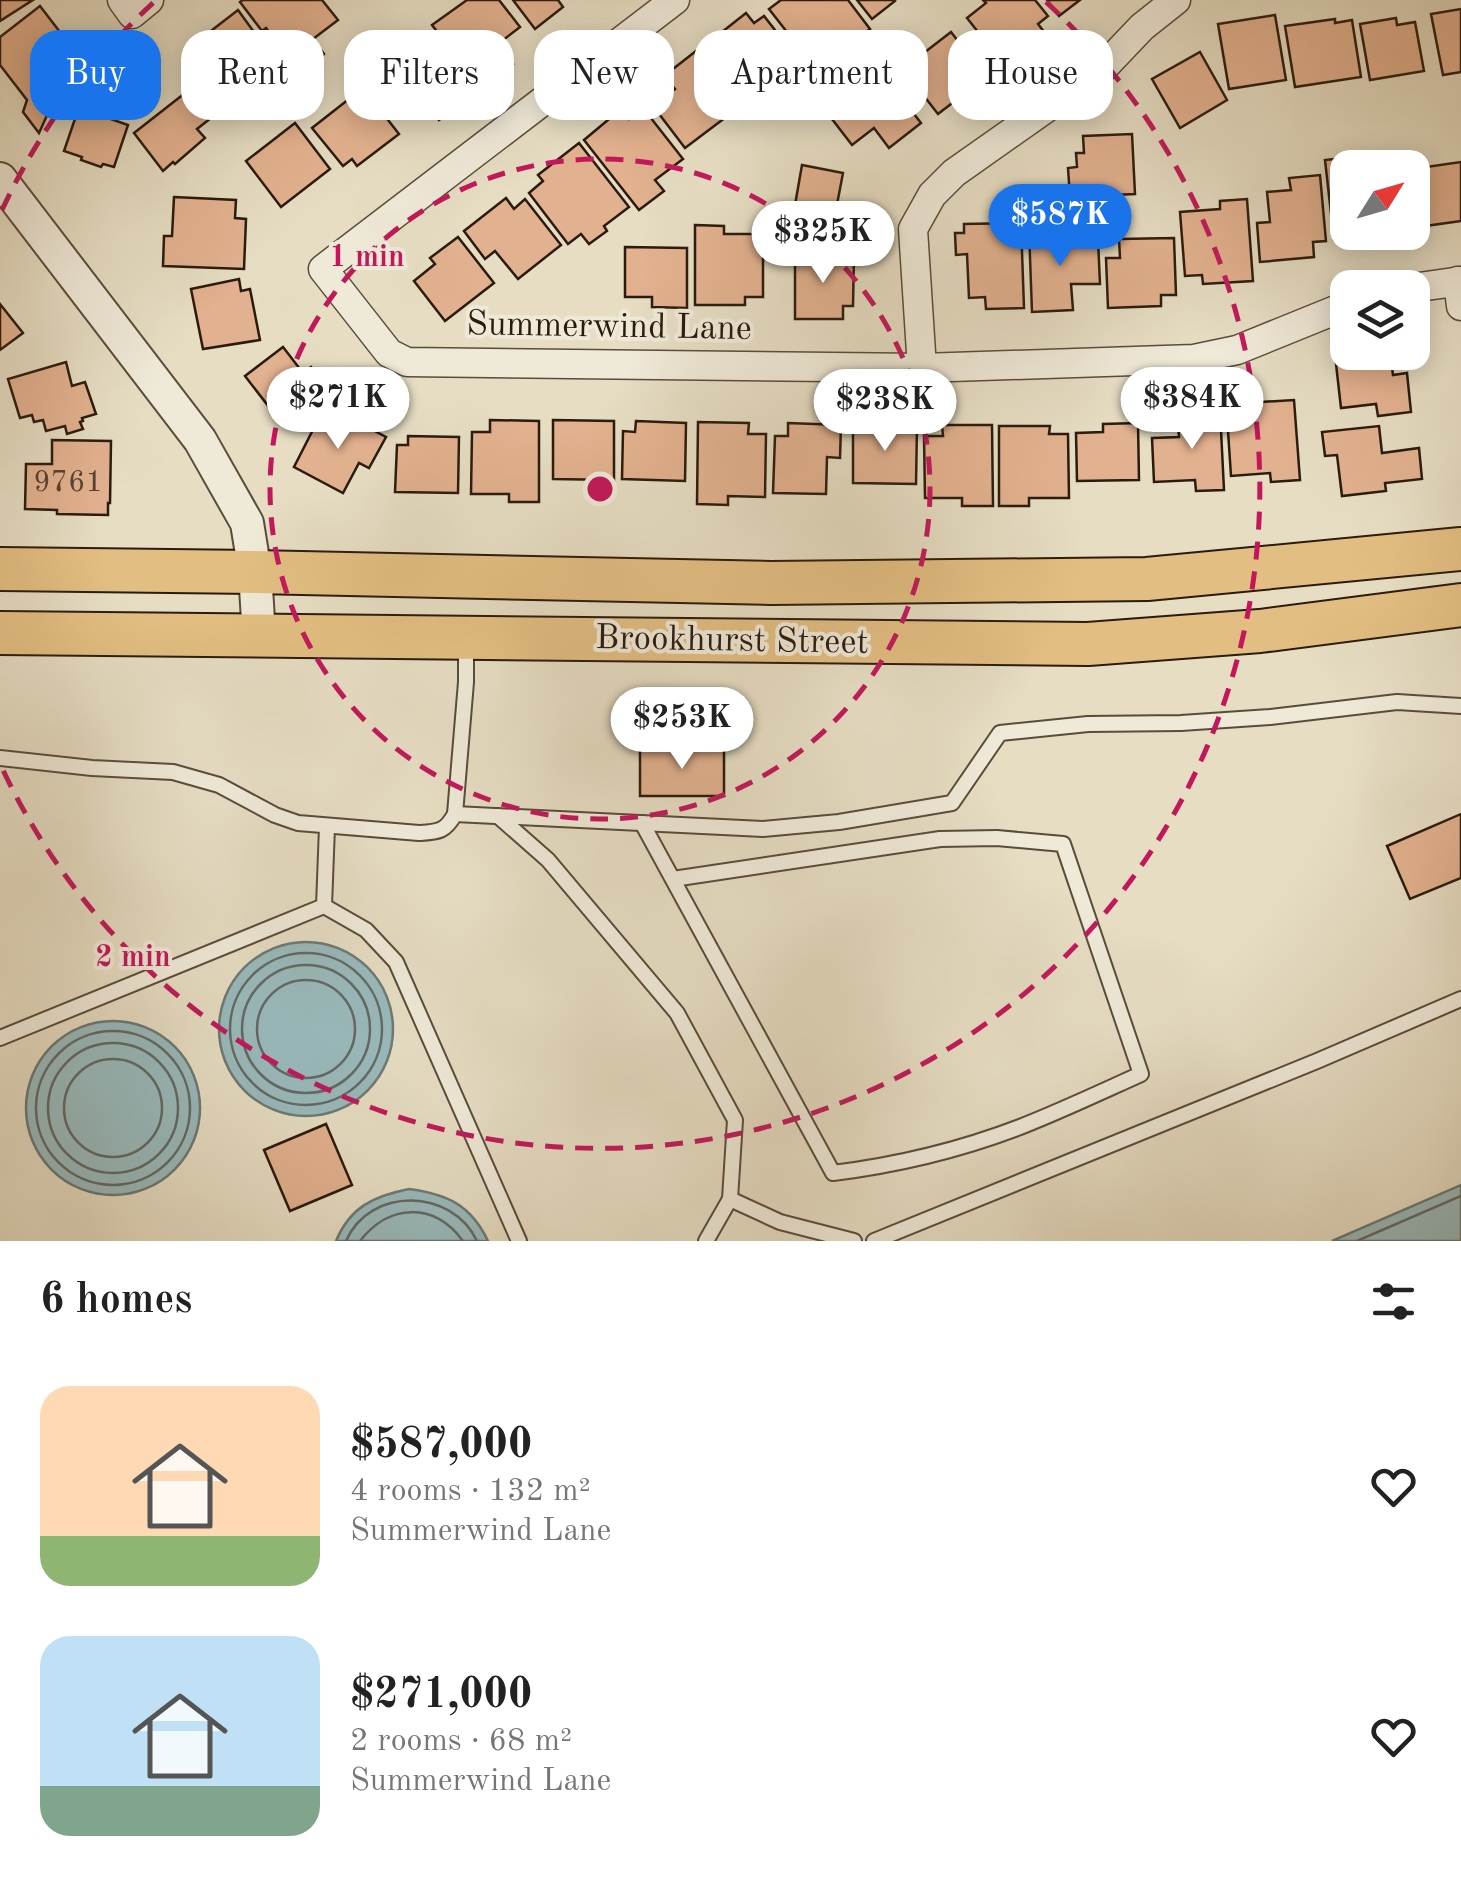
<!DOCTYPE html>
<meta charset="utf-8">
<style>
body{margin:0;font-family:"Old Standard TT",serif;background:#f6f6f6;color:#222;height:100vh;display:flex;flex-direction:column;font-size:38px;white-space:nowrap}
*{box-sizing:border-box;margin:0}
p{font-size:32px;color:#767676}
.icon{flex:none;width:55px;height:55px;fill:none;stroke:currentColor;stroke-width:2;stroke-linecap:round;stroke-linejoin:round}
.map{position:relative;height:1241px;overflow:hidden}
.details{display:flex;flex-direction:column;background:#fff;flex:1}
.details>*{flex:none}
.guide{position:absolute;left:30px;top:30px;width:1402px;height:90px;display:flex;gap:20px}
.needle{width:65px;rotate:53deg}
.buttons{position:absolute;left:1330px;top:150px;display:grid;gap:20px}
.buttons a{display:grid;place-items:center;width:100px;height:100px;border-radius:20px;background:#fff;box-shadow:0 5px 25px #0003;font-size:50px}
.price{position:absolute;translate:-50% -85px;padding:0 22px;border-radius:35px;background:#fff;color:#222;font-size:32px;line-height:65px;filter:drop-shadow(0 2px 5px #0008)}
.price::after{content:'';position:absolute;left:50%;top:60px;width:30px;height:22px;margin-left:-15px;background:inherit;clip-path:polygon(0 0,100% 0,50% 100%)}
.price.current{background:#1a73e8;color:#fff}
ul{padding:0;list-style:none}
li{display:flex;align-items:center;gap:30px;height:250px;padding:0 40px}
li span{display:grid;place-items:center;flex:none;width:280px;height:200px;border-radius:30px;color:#555}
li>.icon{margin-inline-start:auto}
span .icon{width:120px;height:120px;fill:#fffc;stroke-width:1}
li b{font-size:42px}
h2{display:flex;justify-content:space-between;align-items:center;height:120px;padding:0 40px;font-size:42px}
.tag{padding:0 35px;border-radius:30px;background:#fff;box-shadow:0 5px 25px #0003;font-size:35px;line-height:90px}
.tag.current{background:#1a73e8;color:#fff}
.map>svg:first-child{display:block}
</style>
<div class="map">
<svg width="1461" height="1241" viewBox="0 0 1461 1241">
<rect width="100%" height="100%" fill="#e6ddc3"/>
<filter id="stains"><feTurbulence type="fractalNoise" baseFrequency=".002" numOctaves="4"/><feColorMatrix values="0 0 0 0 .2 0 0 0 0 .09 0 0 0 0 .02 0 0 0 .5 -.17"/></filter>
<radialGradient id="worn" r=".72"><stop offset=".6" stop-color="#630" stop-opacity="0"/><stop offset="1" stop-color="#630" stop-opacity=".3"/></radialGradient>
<!-- water -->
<g fill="#99babc" stroke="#6d7a76" stroke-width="2.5">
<circle cx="306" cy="1029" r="87"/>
<circle cx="113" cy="1108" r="87"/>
<path d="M1461 1185V1241H1332Z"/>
<path d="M409 1189C447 1194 471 1205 488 1241H336C350 1207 374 1196 409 1189Z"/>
</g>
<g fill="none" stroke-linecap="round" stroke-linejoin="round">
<!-- shore -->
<g stroke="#626a65" stroke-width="2.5">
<circle cx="306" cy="1029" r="76"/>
<circle cx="306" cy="1029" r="64"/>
<circle cx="306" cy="1029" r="49"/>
<circle cx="113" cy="1108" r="77"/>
<circle cx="113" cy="1108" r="65"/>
<circle cx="113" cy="1108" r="49"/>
<path d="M346 1241C370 1186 452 1188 477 1241"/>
<path d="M360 1241C389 1203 434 1202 463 1241"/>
<path d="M1357 1241 1461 1196"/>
</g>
</g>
<!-- building -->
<g fill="#e2b18f" stroke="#2b1b0e" stroke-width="2.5">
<path d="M0 0H33L0 21Z"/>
<path d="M243 0H322L338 20 313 39 324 54 297 75 285 59 288 56 266 28 262 31 240 2Z"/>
<path d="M467 0H499L520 27 498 44 513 64 481 88 432 25Z"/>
<path d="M513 0H558L563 7 535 29Z"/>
<path d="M781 0H848L870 29 847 46 838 35 808 59 769 9Z"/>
<path d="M857 0H894L895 1 872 19Z"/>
<path d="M983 0H1035L1048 16 1038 24 1045 33 1004 65 967 18 986 3Z"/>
<path d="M1047 0H1080L1059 16Z"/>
<path d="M40 6 63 36 49 48 67 71 39 133 23 112 27 100 0 65V37Z"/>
<path d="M1461 9V72L1443 75 1431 14Z"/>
<path d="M238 10 280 68 266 80 264 77 230 103 200 65 219 50 207 34Z"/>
<path d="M746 13 754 23 764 16 807 71 779 92 763 89 757 95 752 89 742 97 703 47Z"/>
<path d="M1275 15 1286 80 1229 89 1218 24Z"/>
<path d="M1396 18 1397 25 1415 22 1424 71 1370 80 1360 24Z"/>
<path d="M1335 19V23L1352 20 1361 77 1295 87 1285 26Z"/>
<path d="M951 32 986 77 938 114 903 69Z"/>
<path d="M423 33 471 95 439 120 424 101 402 118 375 84 408 58 402 49Z"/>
<path d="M696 51 719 80 710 88 730 114 685 148 653 106 675 89 664 76Z"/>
<path d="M1200 52 1227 100 1180 128 1152 79Z"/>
<path d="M871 58 921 123 889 148 874 128 852 145 825 110 858 84 850 74Z"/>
<path d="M72 76 114 91 105 117 128 125 114 167 103 164 101 167 81 160 82 157 64 151 76 116 60 111 63 103 65 104Z"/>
<path d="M194 86 216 114 197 129 205 138 175 164 173 162 163 171 134 133Z"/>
<path d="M363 88 399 134 357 166 352 159 343 166 312 128Z"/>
<path d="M643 108 683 159 655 180 664 191 639 210 584 140 621 109 629 119Z"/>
<path d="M295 123 330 169 281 207 246 161Z"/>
<path d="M1132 134 1135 194 1070 197 1068 168 1077 167 1076 153H1084L1083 136Z"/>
<path d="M579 143 629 207 604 226 607 231 589 244 581 234 568 244 529 193 543 181 538 175Z"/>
<path d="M1352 157 1353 168H1348V232H1374V236L1334 240 1325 160Z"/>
<path d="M1461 162V221L1418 227 1412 190V169Z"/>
<path d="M802 165 843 173 835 215 860 219 855 248 777 234 783 203 795 205Z"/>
<path d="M1320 175 1326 241 1313 242 1314 257 1260 262 1257 223 1270 222 1267 192 1291 190 1289 178Z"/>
<path d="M174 197 236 200 235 218 246 219 244 269 163 266 164 236H172Z"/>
<path d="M506 198 514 209 525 199 561 245 518 279 495 251 485 259 464 231Z"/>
<path d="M1247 199 1253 281 1203 284 1202 275 1185 276 1180 212 1220 209V201Z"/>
<path d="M1021 223 1024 308 986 309 985 297 969 298 967 254 956 255 955 233H964V224Z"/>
<path d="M695 225 724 226V234H763V297H745V305H695Z"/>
<path d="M1056 229 1057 241 1098 240 1100 284H1071L1073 310 1032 312 1029 230Z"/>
<path d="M458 237 494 283 445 321 414 281 435 264 430 258Z"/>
<path d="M1174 238 1176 295H1161V306L1108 308 1106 258H1120L1119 239Z"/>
<path d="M625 247 687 248V308L652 307V297H625Z"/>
<path d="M795 255H854L853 306H843V319H795Z"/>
<path d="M239 279 241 291 250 289 260 340 203 349 191 289Z"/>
<path d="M0 304 23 333 0 350Z"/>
<path d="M283 347 303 373 311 367 329 390 283 425 245 376Z"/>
<path d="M1353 352H1390L1393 375 1407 373 1411 412 1378 416 1376 404 1341 408 1335 355Z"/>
<path d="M66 362 72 386 85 382 96 414 82 418 83 421 80 422 83 429 67 434 65 426 46 431 43 420 34 422 32 415 20 418 8 379Z"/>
<path d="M1294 400 1300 480 1271 482 1270 473 1231 476 1227 416 1245 415 1244 403Z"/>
<path d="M1220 410 1224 490 1196 491 1195 480 1154 482 1152 438 1179 437 1177 413Z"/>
<path d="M320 416 344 429 350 418 386 437 369 468 359 463 343 493 294 467Z"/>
<path d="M490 420 539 421V502H509V494H471L472 432H490Z"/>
<path d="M553 420 614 421V480L553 479Z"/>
<path d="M636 421 686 423 685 481 622 479 623 431 635 432Z"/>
<path d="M698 422 749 423 748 434H766L765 497 728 496V505L697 504Z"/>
<path d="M788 423 841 425 840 458 827 457 826 494 773 493 775 436H788Z"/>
<path d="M1138 423 1139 480 1077 481 1076 433 1103 432V424Z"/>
<path d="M853 424 917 425 916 484 853 483Z"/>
<path d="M942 425H992L993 506H962V498H925L924 436H943Z"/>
<path d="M999 426H1050L1049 434H1068L1069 498H1029V506H999Z"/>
<path d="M1379 426 1382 453 1419 448 1422 479 1385 483 1386 491 1342 496 1337 455 1325 456 1322 432Z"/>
<path d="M408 436 459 437 458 493 395 492 397 445H408Z"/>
<path d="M52 440 111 441 110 503H108V515L57 514V510L25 509 26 464H52Z"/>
<rect x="640" y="747" width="84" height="49"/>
<path d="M1461 814V878L1410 899 1387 846Z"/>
<path d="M326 1124 352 1185 290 1211 264 1150Z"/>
</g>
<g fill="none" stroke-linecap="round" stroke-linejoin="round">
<defs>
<g id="service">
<path d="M0 758 92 768 173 772 219 785 275 815 298 823 419 833C438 832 445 832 455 814L466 682V644"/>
<path d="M455 814 763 829 839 822 952 803 1000 733 1088 724 1181 723 1270 717 1397 702 1461 706"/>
<path d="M498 816 548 860 677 1013 735 1120 730 1199 706 1241"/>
<path d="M642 823 833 1173C897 1165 960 1150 1020 1127 1061 1111 1101 1092 1141 1074L1063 844 997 838 940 839 673 879"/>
<path d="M324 906 366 930 396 962 519 1241"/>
<path d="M0 1038 324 906 327 827"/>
<path d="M730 1199 780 1222 854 1241"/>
<path d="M874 1241 1317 1061 1461 999"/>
</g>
<g id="minor">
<path d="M122 0 132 14 149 0"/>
<path d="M675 0 323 269 389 353 407 362 922 368 1194 359 1237 350 1348 305"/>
<path d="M1458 281 1461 306"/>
<path d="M1412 288 1461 281"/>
<path d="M922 368 913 229 932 195 954 173 1103 68 1142 27 1176 0"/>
</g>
<path id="tertiary" d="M0 179 200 440 247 523 255 572 259 636"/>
<g id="primary">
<path d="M0 569 255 572 771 583 1147 579 1461 549"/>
<path d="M0 633 1088 644 1260 631 1461 605"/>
</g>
</defs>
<!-- service casing -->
<use href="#service" stroke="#5a4c3b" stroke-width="18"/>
<!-- minor casing -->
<use href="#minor" stroke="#5a4c3b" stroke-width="31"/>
<!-- tertiary casing -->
<use href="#tertiary" stroke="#5a4c3b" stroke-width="36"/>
<!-- primary casing -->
<use href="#primary" stroke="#2b1b0e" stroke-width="46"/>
<!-- service -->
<use href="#service" stroke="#efe9d8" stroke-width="14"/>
<!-- minor -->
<use href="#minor" stroke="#efe9d8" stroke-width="28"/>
<!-- tertiary -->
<use href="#tertiary" stroke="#efe9d8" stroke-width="32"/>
<!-- primary -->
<use href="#primary" stroke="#e3be82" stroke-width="42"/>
</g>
<!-- distance rings -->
<g fill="none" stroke="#c2185b" stroke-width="5" stroke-dasharray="18 12">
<circle cx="600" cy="489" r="330"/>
<path d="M2 210A660 660 0 0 1 154 2M1046 2A660 660 0 1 1 2 768"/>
</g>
<g text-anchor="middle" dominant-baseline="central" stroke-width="8" stroke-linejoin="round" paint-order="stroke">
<!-- number labels -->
<g font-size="30" fill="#59402e">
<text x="68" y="483">9761</text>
</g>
<!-- street labels -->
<g font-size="35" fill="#2b1b0e" stroke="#efe9d8">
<text transform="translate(609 327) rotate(1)">Summerwind Lane</text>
<text transform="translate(732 641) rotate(1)">Brookhurst Street</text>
</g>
</g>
<circle cx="600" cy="489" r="15" fill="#c2185b" stroke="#efe9d8" stroke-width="5"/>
<g font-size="30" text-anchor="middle" font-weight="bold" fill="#c2185b" stroke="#efe9d8" stroke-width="8" stroke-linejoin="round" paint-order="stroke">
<text x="367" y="266">1 min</text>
<text x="133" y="966">2 min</text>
</g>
<rect width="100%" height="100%" filter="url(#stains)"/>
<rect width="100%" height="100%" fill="url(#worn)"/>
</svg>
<div class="buttons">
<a><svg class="needle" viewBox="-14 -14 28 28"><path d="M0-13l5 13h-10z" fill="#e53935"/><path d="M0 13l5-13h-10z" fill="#767676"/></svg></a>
<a><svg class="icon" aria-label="layers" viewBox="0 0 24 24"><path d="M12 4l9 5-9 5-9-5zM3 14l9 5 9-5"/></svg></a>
</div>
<b class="price current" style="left:1060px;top:269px">$587K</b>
<b class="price" style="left:823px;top:286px">$325K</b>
<b class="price" style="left:338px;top:452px">$271K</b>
<b class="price" style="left:1192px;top:452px">$384K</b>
<b class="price" style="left:885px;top:454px">$238K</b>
<b class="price" style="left:682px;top:772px">$253K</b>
<div class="guide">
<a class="tag current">Buy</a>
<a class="tag">Rent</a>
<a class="tag">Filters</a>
<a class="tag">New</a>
<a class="tag">Apartment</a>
<a class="tag">House</a>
</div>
</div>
<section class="details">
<h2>6 homes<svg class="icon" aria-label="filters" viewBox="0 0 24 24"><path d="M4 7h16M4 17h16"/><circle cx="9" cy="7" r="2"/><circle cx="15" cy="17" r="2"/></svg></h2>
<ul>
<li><span style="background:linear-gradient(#ffd9b3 75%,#8fb573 0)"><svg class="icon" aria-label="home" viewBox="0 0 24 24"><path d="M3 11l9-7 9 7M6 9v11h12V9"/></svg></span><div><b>$587,000</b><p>4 rooms · 132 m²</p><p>Summerwind Lane</p></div><svg class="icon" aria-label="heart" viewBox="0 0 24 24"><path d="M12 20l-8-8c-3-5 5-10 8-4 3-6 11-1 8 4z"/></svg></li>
<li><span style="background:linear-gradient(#bfe0f5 75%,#7fa58c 0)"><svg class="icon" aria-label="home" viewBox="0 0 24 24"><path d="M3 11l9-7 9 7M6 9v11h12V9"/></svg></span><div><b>$271,000</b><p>2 rooms · 68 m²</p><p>Summerwind Lane</p></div><svg class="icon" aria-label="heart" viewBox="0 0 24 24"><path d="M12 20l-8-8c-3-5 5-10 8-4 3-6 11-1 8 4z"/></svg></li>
</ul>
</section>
